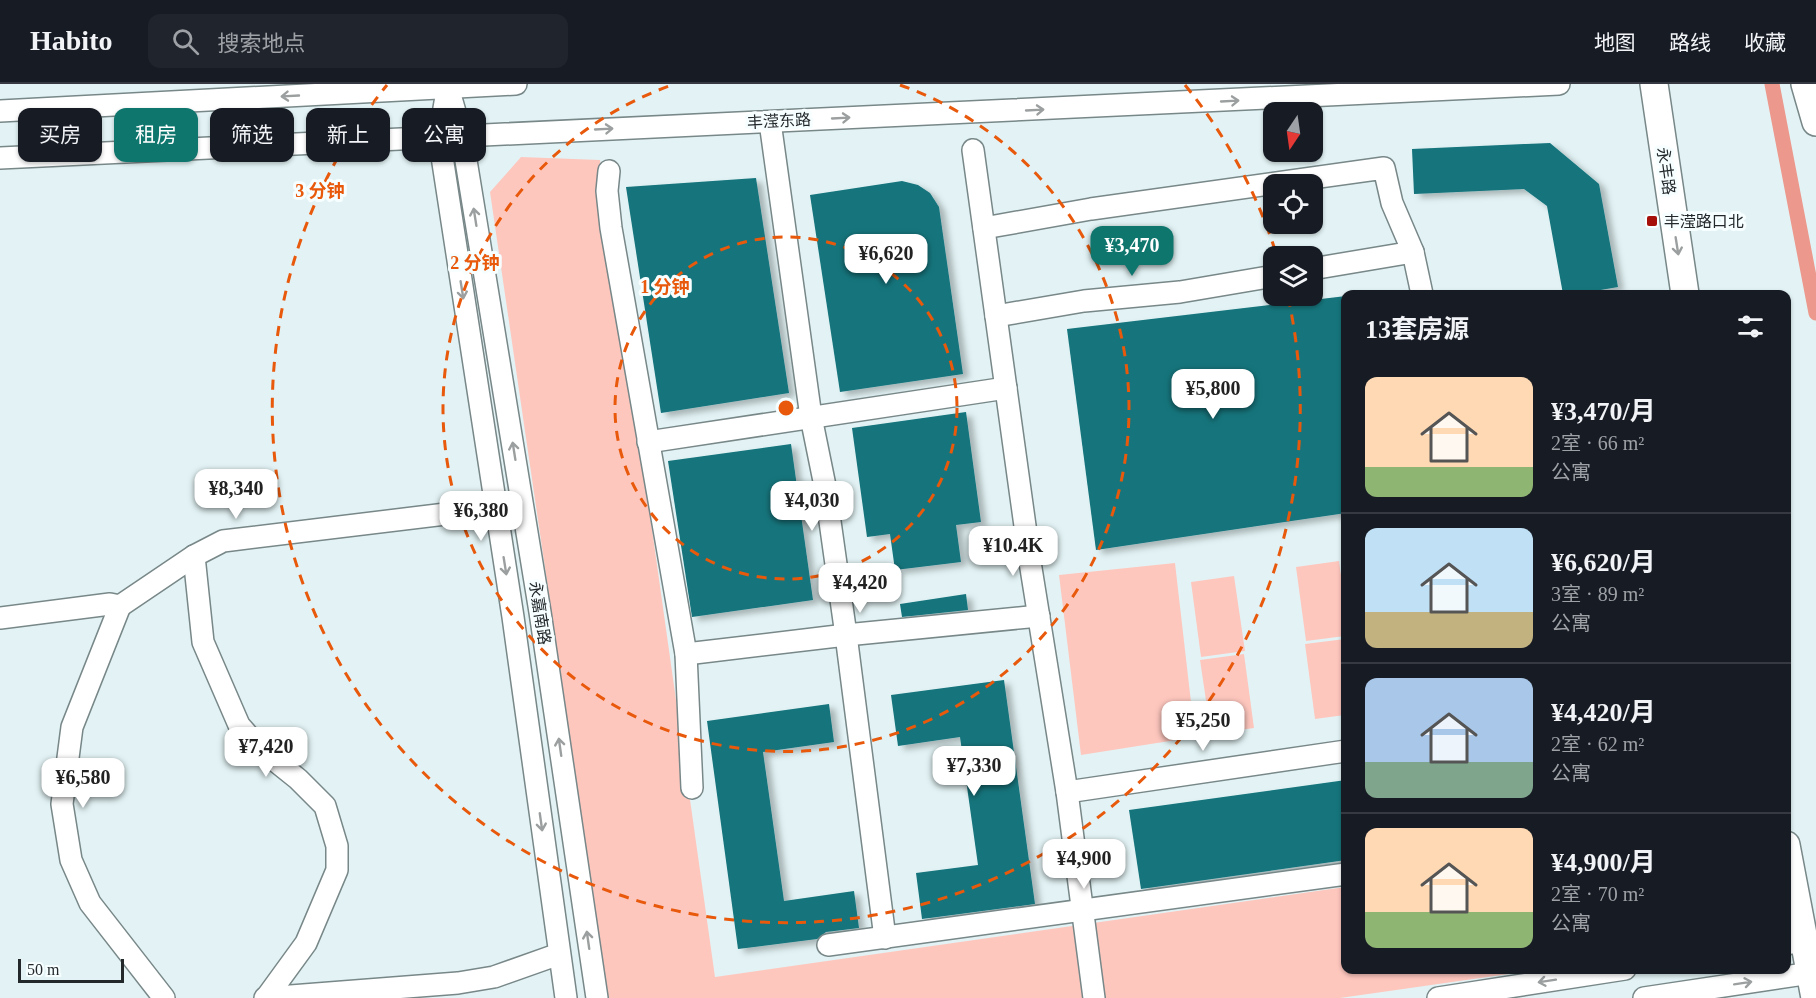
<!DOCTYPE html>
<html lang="zh">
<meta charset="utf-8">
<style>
body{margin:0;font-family:"Times New Roman","Noto Sans SC",serif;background:#20242c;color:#f1f3f6;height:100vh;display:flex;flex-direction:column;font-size:22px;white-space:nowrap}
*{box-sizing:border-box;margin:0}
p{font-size:20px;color:#9ea1a6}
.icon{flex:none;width:33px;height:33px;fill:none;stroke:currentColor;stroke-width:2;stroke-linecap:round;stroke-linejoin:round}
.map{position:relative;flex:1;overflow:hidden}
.panel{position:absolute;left:1341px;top:206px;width:450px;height:684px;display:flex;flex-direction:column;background:#171b24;border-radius:12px;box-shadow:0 2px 4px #0004}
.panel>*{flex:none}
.guide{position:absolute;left:18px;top:24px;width:570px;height:54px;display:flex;gap:12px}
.needle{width:39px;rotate:193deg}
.fabs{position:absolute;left:1263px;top:18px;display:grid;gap:12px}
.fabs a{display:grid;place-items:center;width:60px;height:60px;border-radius:12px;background:#171b24;box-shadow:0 2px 4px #0004;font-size:30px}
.scale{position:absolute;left:18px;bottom:15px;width:106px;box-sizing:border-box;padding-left:6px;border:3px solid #23292a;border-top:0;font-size:16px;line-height:21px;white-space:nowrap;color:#23292a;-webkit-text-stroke:4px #f7feff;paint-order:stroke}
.price{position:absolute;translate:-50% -51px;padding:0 14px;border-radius:12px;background:#fff;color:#222;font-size:20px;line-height:39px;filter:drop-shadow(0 2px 3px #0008)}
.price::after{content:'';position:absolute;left:50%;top:36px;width:18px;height:14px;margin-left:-9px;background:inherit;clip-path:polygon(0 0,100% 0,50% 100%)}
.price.current{background:#0f766e;color:#fff}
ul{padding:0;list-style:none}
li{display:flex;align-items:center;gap:18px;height:150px;padding:0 24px}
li+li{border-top:2px solid #363941}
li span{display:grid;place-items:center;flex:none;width:168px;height:120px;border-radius:12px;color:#555}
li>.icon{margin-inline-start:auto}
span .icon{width:72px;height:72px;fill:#fffc;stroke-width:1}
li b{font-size:26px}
h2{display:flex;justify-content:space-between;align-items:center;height:72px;padding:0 24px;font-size:26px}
.chip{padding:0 21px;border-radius:12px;background:#171b24;box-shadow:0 2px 4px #0004;font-size:21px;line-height:54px}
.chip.current{background:#0f766e;color:#fff}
header{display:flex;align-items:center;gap:36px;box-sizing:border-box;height:84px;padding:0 30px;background:#171b24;border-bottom:2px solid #363941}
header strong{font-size:28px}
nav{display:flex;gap:33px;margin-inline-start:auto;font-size:21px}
.search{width:420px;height:54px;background:#20242c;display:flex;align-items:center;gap:15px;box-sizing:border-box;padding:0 21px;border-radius:12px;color:#9ea1a6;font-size:22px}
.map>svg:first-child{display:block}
</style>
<header>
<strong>Habito</strong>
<div class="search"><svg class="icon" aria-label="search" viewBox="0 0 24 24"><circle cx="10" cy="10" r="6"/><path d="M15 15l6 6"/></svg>搜索地点</div>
<nav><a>地图</a><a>路线</a><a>收藏</a></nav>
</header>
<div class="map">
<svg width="1816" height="914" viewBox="0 0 1816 914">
<defs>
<filter id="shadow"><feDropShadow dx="6" dy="4" stdDeviation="3" flood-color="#0004"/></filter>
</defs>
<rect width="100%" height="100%" fill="#e3f3f5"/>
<!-- green -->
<g fill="#fec7be">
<path d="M521 73 600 76 715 893 1345 803 1346 885H1543L1340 914H608L490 108Z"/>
<path d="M1339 477 1345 521V552L1306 557 1296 483Z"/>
<path d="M1175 479 1195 653 1081 671 1059 491Z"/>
<path d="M1234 492 1245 567 1201 573 1191 498Z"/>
<path d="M1345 555V631L1315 635 1305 560Z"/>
<path d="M1244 570 1254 644 1211 650 1200 576Z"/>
</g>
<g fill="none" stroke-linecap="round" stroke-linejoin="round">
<!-- canal -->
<path stroke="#ec988c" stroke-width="15" d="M1772 0 1816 229"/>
</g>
<!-- building -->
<g fill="#14747c" filter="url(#shadow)">
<path d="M1550 59 1599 100 1618 203 1577 210H1563L1547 122 1524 105 1414 110 1412 65Z"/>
<path d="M756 94 789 309 661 329 626 103Z"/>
<path d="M902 97 918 101 930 109 939 123 963 290 840 308 810 111Z"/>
<path d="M1346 212V429L1096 466 1067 245Z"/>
<path d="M966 328 981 438 956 441 961 478 895 486 890 450 867 453 852 344Z"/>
<path d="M791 360 813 516 692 533 668 377Z"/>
<path d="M966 510 968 526 902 533 900 520Z"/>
<path d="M1004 596 1035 820 922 835 916 789 978 781 960 653 898 662 891 611Z"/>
<path d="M829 620 834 658 763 668 784 817 854 807 859 844 826 848 817 855 738 865 707 637Z"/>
<path d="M1346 696V776L1141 805 1129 726Z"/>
</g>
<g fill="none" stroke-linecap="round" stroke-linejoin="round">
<defs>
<g id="minor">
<path d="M447 0 462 52 540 528 597 914"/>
<path d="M447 7 439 53 513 533 566 914"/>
<path d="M0 27 516 0"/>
<path d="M770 38 811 333 825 402 846 551 885 854"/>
<path d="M973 66 1030 478 1067 708 1094 914"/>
<path d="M0 74 1559 0"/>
<path d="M609 87 607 107 611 144 686 570 692 704"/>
<path d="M984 144 1091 125 1384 84 1392 119 1413 168 1422 210"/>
<path d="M1312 185 1413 168"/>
<path d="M996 232 1084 217 1180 208 1274 192"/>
<path d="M648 358 1006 304"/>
<path d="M194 472 203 558 239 641 258 663 298 695 325 722 337 762V786L306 859 266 914"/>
<path d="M120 522 72 643 62 720 71 776 90 819 164 914"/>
<path d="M0 534 110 520 120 522 194 472 223 457 495 424"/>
<path d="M686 570 846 551 1039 532"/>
<path d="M1067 708 1346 667"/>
<path d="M1786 860 1805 857"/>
<path d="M828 861 1346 790"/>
<path d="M265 914 458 899 494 893 559 870"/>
<path d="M1438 914 1625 885"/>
<path d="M1644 914 1811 889"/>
</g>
<g id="major">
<path d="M1654 0 1685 210"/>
<path d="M1805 0 1816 38"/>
<path d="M1786 761 1815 914"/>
</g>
</defs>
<!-- minor casing -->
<use href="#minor" stroke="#788788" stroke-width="24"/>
<!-- major casing -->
<use href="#major" stroke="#788788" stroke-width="30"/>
<!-- minor -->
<use href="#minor" stroke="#fff" stroke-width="21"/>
<!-- major -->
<use href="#major" stroke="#fff" stroke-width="27"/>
</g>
<!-- one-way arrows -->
<defs><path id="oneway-shaft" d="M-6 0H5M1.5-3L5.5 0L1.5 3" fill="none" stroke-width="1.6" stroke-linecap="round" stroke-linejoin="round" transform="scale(1.5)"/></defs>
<g stroke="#9c9f9f">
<use href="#oneway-shaft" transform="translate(290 12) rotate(177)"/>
<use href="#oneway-shaft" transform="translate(1230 17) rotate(-3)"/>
<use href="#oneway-shaft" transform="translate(1035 26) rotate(-3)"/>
<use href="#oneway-shaft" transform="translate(841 34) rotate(-3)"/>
<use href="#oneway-shaft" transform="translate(604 45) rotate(-3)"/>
<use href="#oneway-shaft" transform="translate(475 133) rotate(-99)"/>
<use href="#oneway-shaft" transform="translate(1677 162) rotate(81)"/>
<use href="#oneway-shaft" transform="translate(462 206) rotate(81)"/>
<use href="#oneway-shaft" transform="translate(514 367) rotate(-99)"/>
<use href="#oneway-shaft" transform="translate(505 482) rotate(81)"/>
<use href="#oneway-shaft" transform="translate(560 663) rotate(-98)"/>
<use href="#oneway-shaft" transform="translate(541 738) rotate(82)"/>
<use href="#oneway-shaft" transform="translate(588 856) rotate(-98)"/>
<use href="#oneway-shaft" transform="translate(1547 897) rotate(171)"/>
<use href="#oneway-shaft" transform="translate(1743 899) rotate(-9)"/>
</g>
<!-- distance rings -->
<g fill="none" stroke="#e8590c" stroke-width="3" stroke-dasharray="10 8">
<circle cx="786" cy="324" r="171"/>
<path d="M900 1A343 343 0 1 1 672 1"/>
<path d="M1185 1A514 514 0 0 1 1276 169M1288 213A514 514 0 1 1 387 1"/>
</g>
<!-- markers -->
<rect fill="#a5100b" stroke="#f7feff" stroke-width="2" x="1646" y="131" width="12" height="12" rx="3"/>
<g text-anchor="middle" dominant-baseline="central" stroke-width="6" stroke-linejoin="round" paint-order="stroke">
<!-- street labels -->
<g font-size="16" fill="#23292a" stroke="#f7feff">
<text transform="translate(779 37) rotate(-3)">丰滢东路</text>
<text transform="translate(1666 87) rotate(82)">永丰路</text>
<text transform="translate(540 529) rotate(81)">永嘉南路</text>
</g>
<!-- poi labels -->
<g font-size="16" fill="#23292a" stroke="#f7feff" text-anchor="start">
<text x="1664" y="137">丰滢路口北</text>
</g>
</g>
<circle cx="786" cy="324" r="9" fill="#e8590c" stroke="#f7feff" stroke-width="3"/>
<g font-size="18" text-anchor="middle" font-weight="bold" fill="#e8590c" stroke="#f7feff" stroke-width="6" stroke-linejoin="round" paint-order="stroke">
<text x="320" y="113">3 分钟</text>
<text x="475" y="185">2 分钟</text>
<text x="665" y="209">1 分钟</text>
</g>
</svg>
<div class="fabs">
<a><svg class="needle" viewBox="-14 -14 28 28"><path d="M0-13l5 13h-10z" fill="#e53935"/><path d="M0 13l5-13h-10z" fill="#9ea1a6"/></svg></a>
<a><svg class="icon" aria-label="locate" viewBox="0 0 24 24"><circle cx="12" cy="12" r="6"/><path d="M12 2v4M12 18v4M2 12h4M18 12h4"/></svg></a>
<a><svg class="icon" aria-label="layers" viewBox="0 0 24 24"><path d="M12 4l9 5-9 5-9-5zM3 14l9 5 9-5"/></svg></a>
</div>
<div class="scale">50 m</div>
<b class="price current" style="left:1132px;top:193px">¥3,470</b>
<b class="price" style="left:886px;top:201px">¥6,620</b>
<b class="price" style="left:1213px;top:336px">¥5,800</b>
<b class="price" style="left:236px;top:436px">¥8,340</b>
<b class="price" style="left:812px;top:448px">¥4,030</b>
<b class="price" style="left:481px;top:458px">¥6,380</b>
<b class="price" style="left:1013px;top:493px">¥10.4K</b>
<b class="price" style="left:860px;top:530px">¥4,420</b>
<b class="price" style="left:1203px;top:668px">¥5,250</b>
<b class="price" style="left:266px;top:694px">¥7,420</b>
<b class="price" style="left:974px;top:713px">¥7,330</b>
<b class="price" style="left:83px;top:725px">¥6,580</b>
<b class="price" style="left:1084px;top:806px">¥4,900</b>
<div class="guide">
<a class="chip">买房</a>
<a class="chip current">租房</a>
<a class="chip">筛选</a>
<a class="chip">新上</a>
<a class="chip">公寓</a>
</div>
<section class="panel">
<h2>13套房源<svg class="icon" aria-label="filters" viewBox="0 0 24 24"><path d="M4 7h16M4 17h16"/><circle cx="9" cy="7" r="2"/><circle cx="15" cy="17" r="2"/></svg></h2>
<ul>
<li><span style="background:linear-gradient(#ffd9b3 75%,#8fb573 0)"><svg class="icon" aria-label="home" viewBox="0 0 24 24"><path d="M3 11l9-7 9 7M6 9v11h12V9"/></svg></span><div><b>¥3,470/月</b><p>2室 · 66 m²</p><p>公寓</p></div></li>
<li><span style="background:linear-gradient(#bfe0f5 70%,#c2b280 0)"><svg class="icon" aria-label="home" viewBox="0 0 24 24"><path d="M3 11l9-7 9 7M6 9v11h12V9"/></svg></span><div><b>¥6,620/月</b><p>3室 · 89 m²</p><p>公寓</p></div></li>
<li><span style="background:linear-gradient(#a9c7e8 70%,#7fa58c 0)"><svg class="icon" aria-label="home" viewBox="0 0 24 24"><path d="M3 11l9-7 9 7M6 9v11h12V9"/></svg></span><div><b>¥4,420/月</b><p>2室 · 62 m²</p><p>公寓</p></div></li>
<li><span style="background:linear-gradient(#ffd9b3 70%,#8fb573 0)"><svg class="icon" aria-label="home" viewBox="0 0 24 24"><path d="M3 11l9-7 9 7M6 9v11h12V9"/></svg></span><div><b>¥4,900/月</b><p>2室 · 70 m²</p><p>公寓</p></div></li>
</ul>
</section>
</div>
